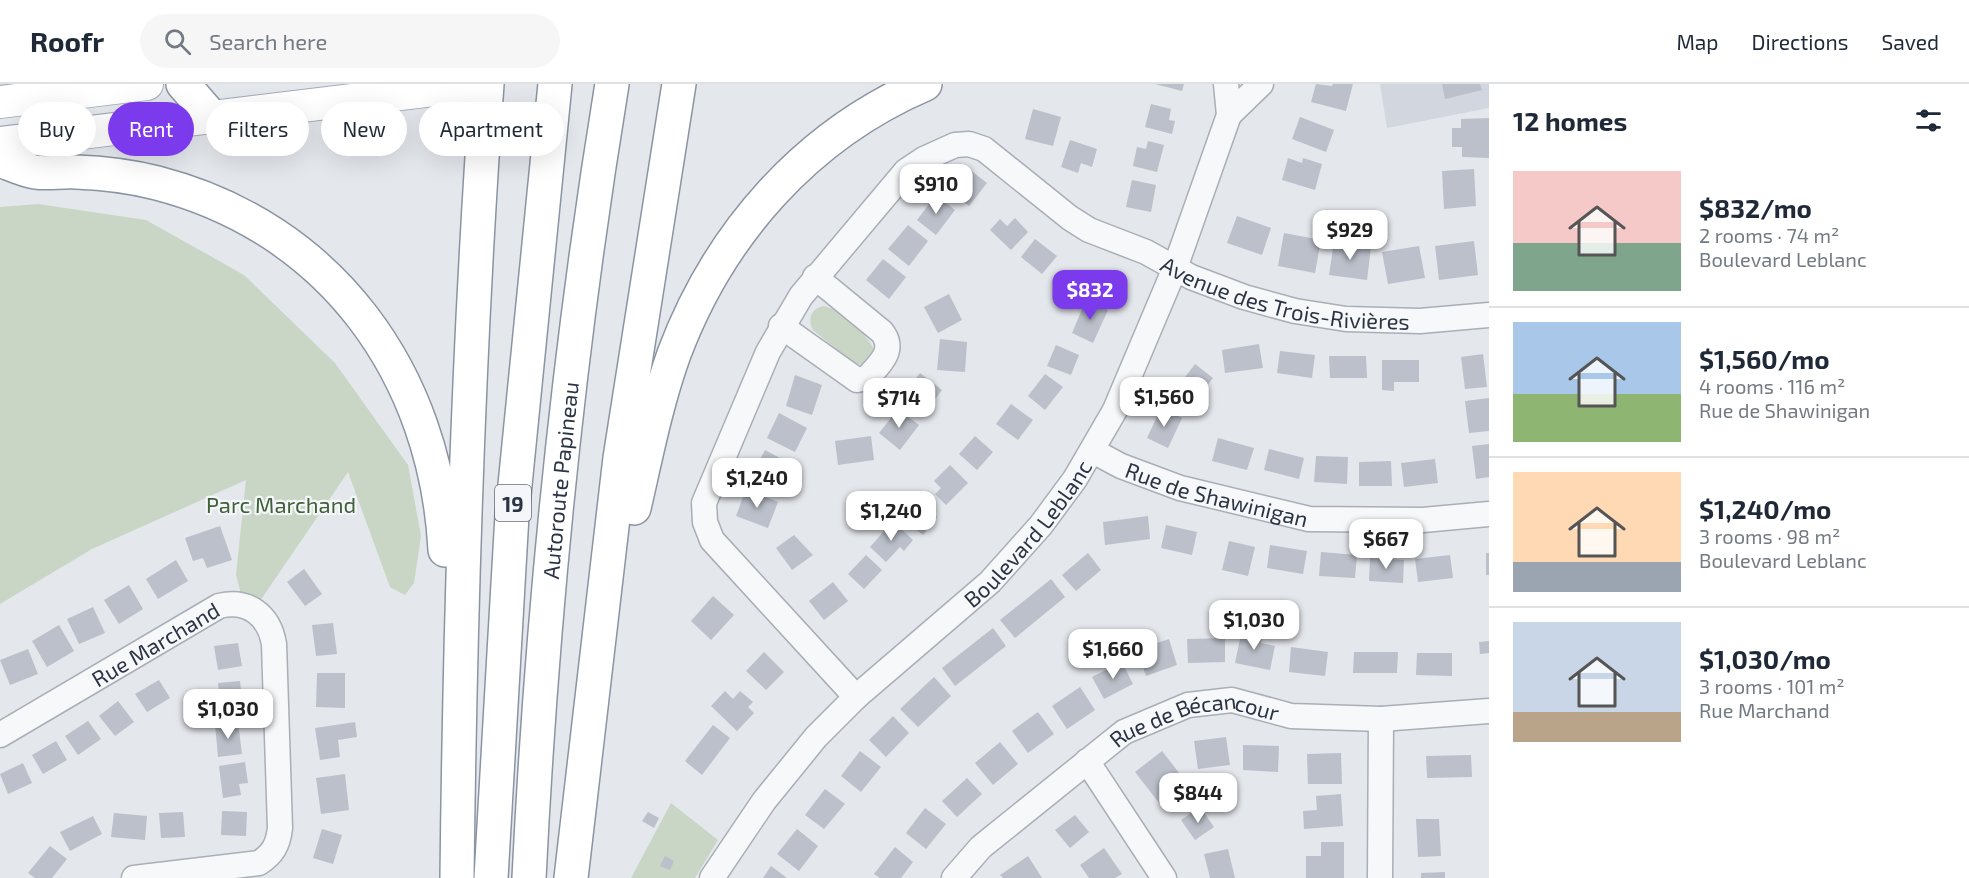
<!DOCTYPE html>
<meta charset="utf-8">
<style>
body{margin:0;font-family:"Exo 2",sans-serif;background:#f6f6f7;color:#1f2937;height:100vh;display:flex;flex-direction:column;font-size:22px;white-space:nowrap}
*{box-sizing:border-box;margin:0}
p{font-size:20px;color:#747a83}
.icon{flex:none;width:33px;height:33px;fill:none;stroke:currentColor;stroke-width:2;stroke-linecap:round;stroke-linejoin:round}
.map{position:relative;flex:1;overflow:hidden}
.sheet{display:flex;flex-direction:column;background:#fff;width:480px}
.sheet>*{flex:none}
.top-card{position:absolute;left:18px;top:18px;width:570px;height:54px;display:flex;gap:12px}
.price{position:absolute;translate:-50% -51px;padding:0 14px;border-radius:12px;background:#fff;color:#222;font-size:20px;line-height:39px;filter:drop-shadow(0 2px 3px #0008)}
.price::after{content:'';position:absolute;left:50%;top:36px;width:18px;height:14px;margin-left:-9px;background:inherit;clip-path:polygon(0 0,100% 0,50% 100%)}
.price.selected{background:#7c3aed;color:#fff}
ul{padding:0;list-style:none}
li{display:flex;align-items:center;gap:18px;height:150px;padding:0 24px}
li+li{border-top:2px solid #e0e1e3}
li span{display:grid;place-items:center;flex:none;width:168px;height:120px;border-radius:0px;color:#555}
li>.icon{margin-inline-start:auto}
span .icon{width:72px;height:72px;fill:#fffc;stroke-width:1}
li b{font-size:26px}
h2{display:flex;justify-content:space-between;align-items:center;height:72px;padding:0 24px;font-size:26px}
.tag{padding:0 21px;border-radius:27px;background:#fff;box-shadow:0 6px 24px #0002;font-size:21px;line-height:54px}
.tag.selected{background:#7c3aed;color:#fff}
header{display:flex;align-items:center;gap:36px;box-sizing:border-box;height:84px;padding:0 30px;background:#fff;border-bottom:2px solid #e0e1e3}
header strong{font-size:28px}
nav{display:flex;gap:33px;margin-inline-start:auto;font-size:21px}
.search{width:420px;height:54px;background:#f6f6f7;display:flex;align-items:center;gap:15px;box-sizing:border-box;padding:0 21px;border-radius:33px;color:#747a83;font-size:22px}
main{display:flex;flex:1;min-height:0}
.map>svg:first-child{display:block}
</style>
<header>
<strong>Roofr</strong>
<div class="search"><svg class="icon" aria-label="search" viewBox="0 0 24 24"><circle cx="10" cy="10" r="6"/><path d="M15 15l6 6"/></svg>Search here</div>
<nav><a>Map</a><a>Directions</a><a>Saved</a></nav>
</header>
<main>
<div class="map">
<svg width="1489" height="794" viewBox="0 0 1489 794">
<rect width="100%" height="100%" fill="#e4e7ec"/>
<!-- built -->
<path fill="#d2d6de" d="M1380 0H1489V24L1387 44Z"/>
<!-- green -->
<g fill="#c9d6c5">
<path d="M38 120 146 136 244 191 335 279 408 381 421 452 414 499 405 511 390 503 348 388 260 517 241 510 236 491 246 396 92 465 0 520V123Z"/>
<path d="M823 222C838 223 872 253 874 268L862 281 852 278 813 246C807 235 811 225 823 222Z"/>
<path d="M671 719 718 756 695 794H631Z"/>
</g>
<!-- building -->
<g fill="#bbc0ca">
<path d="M1155 0H1184L1182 7Z"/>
<path d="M1316 0 1332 2 1333 0H1353L1346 27 1311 18Z"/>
<path d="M1442 0H1480L1482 6 1445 15Z"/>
<path d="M1151 20 1171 25 1169 36 1175 37 1172 50 1145 43Z"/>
<path d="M1033 25 1061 33 1053 62 1025 55Z"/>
<path d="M1300 33 1334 46 1326 68 1292 55Z"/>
<path d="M1489 34V74L1462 73V63H1452V44H1461V35Z"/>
<path d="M1070 56 1097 65 1092 83 1081 79 1078 89 1061 83Z"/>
<path d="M1148 57 1164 61 1157 88 1133 82 1137 63 1146 65Z"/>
<path d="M1288 74 1302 79 1303 74 1322 80 1315 106 1282 96Z"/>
<path d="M969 85 987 99 969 122 951 108Z"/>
<path d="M1474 85 1476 122 1444 125 1442 87Z"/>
<path d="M1132 96 1156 101 1151 128 1126 123Z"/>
<path d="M936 111 955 126 936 151 917 136Z"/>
<path d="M1237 132 1271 144 1262 171 1227 159Z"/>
<path d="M1015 134 1028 148 1011 166 990 146 1000 135 1007 142Z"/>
<path d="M908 141 928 157 909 182 888 165Z"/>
<path d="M1284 149 1321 156 1315 189 1278 182Z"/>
<path d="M1035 155 1057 172 1042 190 1021 173Z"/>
<path d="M1474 157 1478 191 1439 196 1435 162Z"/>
<path d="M1334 158 1371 163 1367 196 1329 191Z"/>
<path d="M1419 162 1425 194 1388 200 1382 168Z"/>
<path d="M883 175 906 193 889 215 866 196Z"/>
<path d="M1099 188 1121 196 1113 219 1091 211Z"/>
<path d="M949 210 962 236 938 249 924 223Z"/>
<path d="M1086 216 1108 226 1093 259 1072 249Z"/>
<path d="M940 255 967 258 965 288 937 286Z"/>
<path d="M1259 260 1263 284 1225 289 1222 266Z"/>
<path d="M1056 261 1079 271 1071 291 1047 282Z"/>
<path d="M1280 267 1315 271 1312 294 1277 289Z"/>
<path d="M1483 270 1487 303 1465 305 1461 273Z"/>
<path d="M1329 272H1366L1367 294H1330Z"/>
<path d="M1382 276H1419V298H1394V307L1382 306Z"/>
<path d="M1195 280 1213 294 1190 323 1173 309Z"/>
<path d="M920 289 942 306 929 323 907 306Z"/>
<path d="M1045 290 1063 303 1045 326 1028 312Z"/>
<path d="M795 291 822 301 812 331 786 322Z"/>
<path d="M1489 314V347L1469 349 1465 317Z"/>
<path d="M1011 320 1033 336 1018 356 996 340Z"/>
<path d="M1161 324 1182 334 1168 364 1147 354Z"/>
<path d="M898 325 919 341 900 366 879 349Z"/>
<path d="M779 329 807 344 795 368 767 354Z"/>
<path d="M871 352 874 376 838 381 835 357Z"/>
<path d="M975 352 993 368 977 386 959 370Z"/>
<path d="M1218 354 1254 364 1247 386 1212 377Z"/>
<path d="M1489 360V393L1476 395 1472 362Z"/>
<path d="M1269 365 1304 374 1299 395 1264 386Z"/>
<path d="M765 366 789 379 775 405 751 392Z"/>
<path d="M1316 372 1348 373 1347 400 1314 398Z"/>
<path d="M1435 375 1438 399 1404 403 1401 379Z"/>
<path d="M1391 377 1392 402H1359V378Z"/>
<path d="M950 381 968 399 946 421 935 410 941 404 934 397Z"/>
<path d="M746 405 778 418 768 444 736 432Z"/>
<path d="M914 415 937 433 923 451 900 433Z"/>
<path d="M1148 432 1150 455 1105 461 1103 438Z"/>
<path d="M893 437 913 456 904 467 900 463 886 478 870 463Z"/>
<path d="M1166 441 1197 448 1192 471 1161 464Z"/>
<path d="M220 442 232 476 207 484 203 474 193 477 185 454Z"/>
<path d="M794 451 813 471 792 486 776 464Z"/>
<path d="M1229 457 1255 463 1248 492 1222 486Z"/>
<path d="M1270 461 1307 467 1303 490 1267 484Z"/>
<path d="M1321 468 1357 471 1355 494 1319 492Z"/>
<path d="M1088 469 1101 486 1076 507 1062 491Z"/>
<rect x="1486" y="469" width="3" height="22"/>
<path d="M866 471 882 486 864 505 848 490Z"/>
<path d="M1450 471 1453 494 1418 498 1415 475Z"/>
<path d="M1370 474 1404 476 1403 499 1369 497Z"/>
<path d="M176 476 188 497 158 515 146 495Z"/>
<path d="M304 485 322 510 305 522 287 498Z"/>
<path d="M1051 495 1065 513 1015 554 1000 536Z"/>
<path d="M833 498 848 517 824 536 809 517Z"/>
<path d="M129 501 143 525 119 540 104 516Z"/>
<path d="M713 512 734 531 711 556 691 537Z"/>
<path d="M93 523 105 549 79 560 67 535Z"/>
<path d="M333 539 337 570 316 572 312 541Z"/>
<path d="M59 541 74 567 47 583 32 557Z"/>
<path d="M993 544 1006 562 955 602 942 584Z"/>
<path d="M1242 545 1263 550 1261 559 1275 562 1270 586 1235 579Z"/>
<path d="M1225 554V578L1188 579 1187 555Z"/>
<path d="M1169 555 1177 581 1146 592 1137 566Z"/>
<path d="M1489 557V569L1480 570 1479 558Z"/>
<path d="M238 559 242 582 218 586 214 562Z"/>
<path d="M1291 563 1328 568 1325 592 1289 588Z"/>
<path d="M28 565 38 590 10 601 0 576Z"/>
<path d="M764 568 784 588 766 606 746 587Z"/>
<path d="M1354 568H1398L1397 589H1353Z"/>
<path d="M1417 569H1452V592L1416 591Z"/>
<path d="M1122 578 1133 600 1104 615 1092 593Z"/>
<path d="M317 589H345V624L316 623Z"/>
<path d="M934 593 951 612 918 643 900 625Z"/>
<path d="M159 596 170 614 147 628 135 610Z"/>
<path d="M240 597 243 625 221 626 218 599Z"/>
<path d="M1080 603 1095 626 1067 645 1052 622Z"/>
<path d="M725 607 733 615 740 607 753 618 748 623 754 629 737 647 711 622Z"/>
<path d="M118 617 134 638 115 652 99 632Z"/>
<path d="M1038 628 1054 650 1028 669 1012 647Z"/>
<path d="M893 632 909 649 886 673 869 656Z"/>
<path d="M88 637 101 655 78 671 65 652Z"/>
<path d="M238 638 242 670 218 673 215 641Z"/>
<path d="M355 638 357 653 338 656 340 673 320 676 315 644Z"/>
<path d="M713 641 730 654 702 691 685 677Z"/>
<path d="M1226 653 1230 681 1198 685 1194 657Z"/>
<path d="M56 657 67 676 43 690 32 671Z"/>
<path d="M1000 658 1018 680 993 701 975 679Z"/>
<path d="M1243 661 1279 662 1278 688 1243 686Z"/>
<path d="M860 667 881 683 861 708 841 692Z"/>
<path d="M1162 667 1190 703 1163 724 1135 688Z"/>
<path d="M1341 669 1342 700H1308L1307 670Z"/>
<path d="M1471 671 1472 693 1427 694 1426 672Z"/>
<path d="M245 678 248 699 239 700 241 711 223 714 219 682Z"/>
<path d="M23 679 32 699 8 710 0 690Z"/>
<path d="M345 690 349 726 321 730 316 694Z"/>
<path d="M967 694 982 710 957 733 942 717Z"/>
<path d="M825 705 845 720 824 745 805 731Z"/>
<path d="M1341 710 1343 742 1304 745 1303 727 1317 726 1316 712Z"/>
<path d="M1200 723 1214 743 1195 756 1181 736Z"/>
<path d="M925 724 946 740 926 765 906 749Z"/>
<path d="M222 727 247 728 246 752 221 751Z"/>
<path d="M183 728 185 753 161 754 159 729Z"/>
<path d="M648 728 659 734 654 744 642 737Z"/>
<path d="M114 729 147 732 145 756 111 753Z"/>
<path d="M1075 731 1089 748 1070 764 1055 746Z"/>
<path d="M93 732 102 750 70 767 60 748Z"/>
<path d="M1416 735H1439L1441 772 1418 773Z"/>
<path d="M322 745 342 751 333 780 313 774Z"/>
<path d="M797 745 818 762 799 787 777 770Z"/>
<path d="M1321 758H1344V794H1306V772H1321Z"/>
<path d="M50 762 67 775 52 794H35L28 789Z"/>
<path d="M895 763 913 778 901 794H880L874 790Z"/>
<path d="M1104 764 1122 790 1115 794H1089L1080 781Z"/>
<path d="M1228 765 1235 794H1210L1204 770Z"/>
<path d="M665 772 674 777 670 786 660 782Z"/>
<path d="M1028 772 1042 794H1003L1000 791Z"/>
<path d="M771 782 787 794H763Z"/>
<path d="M1445 788V794H1421V789Z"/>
</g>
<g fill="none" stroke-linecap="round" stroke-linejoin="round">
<defs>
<g id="minor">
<path d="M1229 31 1261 0"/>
<path d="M781 242 857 296 867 294C880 280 896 266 882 248L815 193"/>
<path id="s1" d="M1093 367 1121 382 1180 404 1309 435 1423 436 1489 430"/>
<path id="s2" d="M856 613 712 456 705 438 704 419 768 268 801 212 906 87 924 75 955 61 969 60 984 65 1070 134 1089 146 1146 168 1191 193 1244 213 1295 227 1346 235 1420 237 1489 231"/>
<path id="s3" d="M0 651 219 522C248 515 269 531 274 560L280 744C278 761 273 770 259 779L134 794"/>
<path d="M1087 677 1164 794"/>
<path id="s4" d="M712 794 764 717 816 653 856 613 990 498 1041 441 1075 395 1115 326 1175 184 1229 31 1226 0"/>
<path id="s5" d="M954 794 981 763 1124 648 1188 621 1232 616 1291 632 1381 635 1489 627"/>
<path d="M1380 794 1381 635"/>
</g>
<g id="major">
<path d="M0 18 147 0"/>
<path d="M0 59 483 0"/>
</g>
<g id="highway">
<path d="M183 0 211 32"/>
<path d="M50 12 59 0"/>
<path d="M0 76C11 80 23 86 35 88 48 90 62 87 76 88 103 89 130 92 157 99 331 144 436 290 445 466"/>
<path d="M634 424C646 372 656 320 674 270 719 150 806 51 925 0"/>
<path d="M457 794C460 529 468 265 487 0"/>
<path d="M491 794 512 431 555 0"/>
<path id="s6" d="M529 794C542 529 569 262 612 0"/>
<path d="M571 794 620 374 679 0"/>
</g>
</defs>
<!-- minor casing -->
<use href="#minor" stroke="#a9aeb7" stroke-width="27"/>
<!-- major casing -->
<use href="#major" stroke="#a3abb8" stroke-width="34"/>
<!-- highway casing -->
<use href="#highway" stroke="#8b94a3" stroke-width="36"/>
<!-- minor -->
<use href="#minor" stroke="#f7f8fa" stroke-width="24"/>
<!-- major -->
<use href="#major" stroke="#fff" stroke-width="32"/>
<!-- highway -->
<use href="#highway" stroke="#fff" stroke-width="33"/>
</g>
<g text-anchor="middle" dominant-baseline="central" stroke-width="4.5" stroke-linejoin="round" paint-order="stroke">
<!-- shield labels -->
<rect fill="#f4f6f9" stroke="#676e7b" stroke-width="1.5" x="495" y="401" width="36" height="36" rx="4.5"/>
<g font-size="21" font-weight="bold" fill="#2b3445">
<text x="513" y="419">19</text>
</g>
<!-- street labels -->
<g font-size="22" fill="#2b3445" stroke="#f4f6f9">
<text stroke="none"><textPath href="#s2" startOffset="1071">Avenue des Trois-Rivières</textPath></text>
<text stroke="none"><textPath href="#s6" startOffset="399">Autoroute Papineau</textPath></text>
<text stroke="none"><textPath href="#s1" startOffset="132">Rue de Shawinigan</textPath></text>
<text stroke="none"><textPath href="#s4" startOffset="470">Boulevard Leblanc</textPath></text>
<text stroke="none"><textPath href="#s3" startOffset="180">Rue Marchand</textPath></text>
<text stroke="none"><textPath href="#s5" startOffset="298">Rue de Bécancour</textPath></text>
</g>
<!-- park labels -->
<g font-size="22" fill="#3f6138" stroke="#f4f6f9">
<text x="281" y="420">Parc Marchand</text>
</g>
</g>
</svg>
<b class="price" style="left:936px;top:131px">$910</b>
<b class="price" style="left:1350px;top:177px">$929</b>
<b class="price selected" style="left:1090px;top:237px">$832</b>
<b class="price" style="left:1164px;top:344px">$1,560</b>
<b class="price" style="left:899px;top:345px">$714</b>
<b class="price" style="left:757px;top:425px">$1,240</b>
<b class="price" style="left:891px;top:458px">$1,240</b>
<b class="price" style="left:1386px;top:486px">$667</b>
<b class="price" style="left:1254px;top:567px">$1,030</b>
<b class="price" style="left:1113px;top:596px">$1,660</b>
<b class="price" style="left:228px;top:656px">$1,030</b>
<b class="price" style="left:1198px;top:740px">$844</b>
<div class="top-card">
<a class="tag">Buy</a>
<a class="tag selected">Rent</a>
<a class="tag">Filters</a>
<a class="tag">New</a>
<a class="tag">Apartment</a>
</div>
</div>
<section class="sheet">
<h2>12 homes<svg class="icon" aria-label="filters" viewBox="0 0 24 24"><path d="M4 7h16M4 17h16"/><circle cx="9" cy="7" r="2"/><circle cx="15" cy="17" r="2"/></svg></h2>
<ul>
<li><span style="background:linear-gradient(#f6c9c9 60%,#7fa58c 0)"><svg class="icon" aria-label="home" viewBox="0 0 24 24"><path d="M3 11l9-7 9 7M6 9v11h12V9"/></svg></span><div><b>$832/mo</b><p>2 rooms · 74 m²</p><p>Boulevard Leblanc</p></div></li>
<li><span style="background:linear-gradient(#a9c7e8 60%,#8fb573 0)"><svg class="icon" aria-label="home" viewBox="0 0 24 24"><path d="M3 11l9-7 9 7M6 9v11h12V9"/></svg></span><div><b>$1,560/mo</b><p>4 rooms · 116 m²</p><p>Rue de Shawinigan</p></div></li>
<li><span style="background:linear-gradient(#ffd9b3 75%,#9aa5b1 0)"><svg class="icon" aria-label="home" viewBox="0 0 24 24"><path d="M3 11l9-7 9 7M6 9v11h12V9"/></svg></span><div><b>$1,240/mo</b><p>3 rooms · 98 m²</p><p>Boulevard Leblanc</p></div></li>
<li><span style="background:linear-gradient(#c9d6e8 75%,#b9a48a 0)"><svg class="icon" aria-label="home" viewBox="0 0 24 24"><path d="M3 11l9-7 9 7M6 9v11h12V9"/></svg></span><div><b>$1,030/mo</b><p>3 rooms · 101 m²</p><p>Rue Marchand</p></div></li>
</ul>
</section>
</main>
